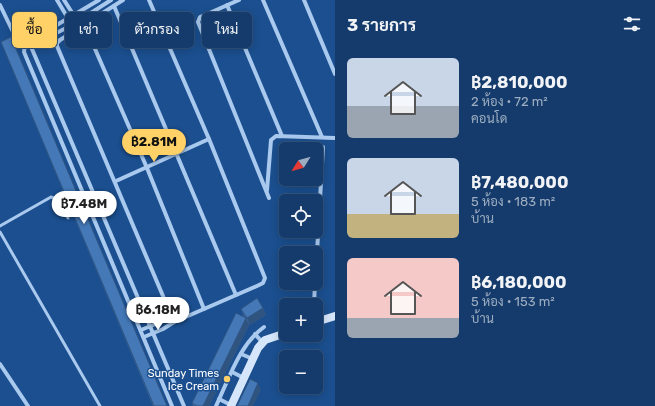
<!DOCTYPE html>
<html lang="th">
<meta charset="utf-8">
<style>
body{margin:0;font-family:Rubik,Sarabun,sans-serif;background:#1d4271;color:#f1f3f6;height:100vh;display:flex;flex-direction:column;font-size:15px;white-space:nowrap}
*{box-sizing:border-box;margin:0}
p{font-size:13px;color:#9dadc1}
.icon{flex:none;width:22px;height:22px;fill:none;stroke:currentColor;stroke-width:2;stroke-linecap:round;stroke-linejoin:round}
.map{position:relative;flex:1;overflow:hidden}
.side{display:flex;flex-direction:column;background:#143b6b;width:320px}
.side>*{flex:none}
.guide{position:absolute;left:12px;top:12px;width:263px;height:36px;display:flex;gap:8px}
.needle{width:26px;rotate:233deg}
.tools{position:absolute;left:279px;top:142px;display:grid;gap:8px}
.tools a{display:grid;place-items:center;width:44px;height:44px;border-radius:6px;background:#143b6b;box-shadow:0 2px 10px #0003,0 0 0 1px #33557e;font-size:20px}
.price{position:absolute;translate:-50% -34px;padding:0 9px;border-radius:14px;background:#fff;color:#222;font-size:13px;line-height:26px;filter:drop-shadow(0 1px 2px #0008)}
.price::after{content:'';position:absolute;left:50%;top:24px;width:12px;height:9px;margin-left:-6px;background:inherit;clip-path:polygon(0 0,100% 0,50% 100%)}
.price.on{background:#ffd166;color:#111}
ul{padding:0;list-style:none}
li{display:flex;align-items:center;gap:12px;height:100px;padding:0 12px}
li span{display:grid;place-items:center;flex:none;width:112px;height:80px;border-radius:6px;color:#555}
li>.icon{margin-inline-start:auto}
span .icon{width:48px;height:48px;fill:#fffc;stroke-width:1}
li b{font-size:17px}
h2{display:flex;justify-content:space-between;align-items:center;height:48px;padding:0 12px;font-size:17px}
.tag{padding:0 14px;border-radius:6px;background:#143b6b;box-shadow:0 2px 10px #0003,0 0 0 1px #33557e;font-size:14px;line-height:36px}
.tag.on{background:#ffd166;color:#111}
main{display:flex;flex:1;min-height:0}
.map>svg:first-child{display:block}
</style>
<main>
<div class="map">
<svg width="335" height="406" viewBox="0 0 335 406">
<rect width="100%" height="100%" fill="#1b4f8f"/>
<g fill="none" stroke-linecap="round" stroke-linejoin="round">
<!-- lane -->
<g stroke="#a9c9ee" stroke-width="3">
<path d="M0 226 51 197 56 199 68 218"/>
<path d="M0 232 100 406"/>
</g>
<!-- street -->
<g stroke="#a9c9ee" stroke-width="4">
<path d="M57 0 72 25"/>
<path d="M64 0 78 22"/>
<path d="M99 0 28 42 25 44 24 52 172 406"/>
<path d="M111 0 72 25 33 45 32 49 184 406"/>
<path d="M123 0 60 40 57 43V46L174 322"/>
<path d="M239 0 205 15 200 17 198 22 269 198"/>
<path d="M263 0 322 137"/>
<path d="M304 0 335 74"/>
<path d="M0 5 15 36"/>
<path d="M227 5 282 136"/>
<path d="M114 6 236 295"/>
<path d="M85 26 147 168 204 309"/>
<path d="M116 181 209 139"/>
<path d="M267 190 271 140 276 136 335 138"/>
<path d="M316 270 323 147"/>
<path d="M314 305 315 283"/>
<path d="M141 330 165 320 174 322"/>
<path d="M255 334 263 343"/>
<path d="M144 337 163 329 174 322 257 286 263 283 265 278 209 139 149 0"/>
<path d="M241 354 253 359"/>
<path d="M0 364 28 406"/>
<path d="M232 372 244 378"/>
<path d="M219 399 231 405"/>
<path d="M216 406C229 379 239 345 264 327"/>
</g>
<!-- secondary -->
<g stroke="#d6e6fa" stroke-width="8">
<path d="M316 322 335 316"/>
<path d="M231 406 258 348 265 340 286 333"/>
</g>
</g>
<!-- wall -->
<g fill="#3a679d">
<path d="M1 42 167 406H153Z"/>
<path d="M263 308 266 315 250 325 248 322 249 325 209 406H193L192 403 244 317 241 309Z"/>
</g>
<!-- shaded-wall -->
<g fill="#305480">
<path d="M263 308 266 315 250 325 247 318Z"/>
<path d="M246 318 249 325 209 406H203Z"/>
<path d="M258 383 261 390 253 406H248Z"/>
</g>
<!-- building -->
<g fill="#4478b7" stroke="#305480">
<path d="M11 37 167 406H154L1 42Z"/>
<path d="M257 298 263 308 247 318 241 309Z"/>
<path d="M236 313 246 318 203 406H197L192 403Z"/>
<path d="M250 379 258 383 248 406H237Z"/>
</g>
<!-- markers -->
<circle fill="#ffd166" stroke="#1b4f8f" stroke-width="1.5" cx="227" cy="379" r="4"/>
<g text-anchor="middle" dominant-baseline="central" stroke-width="3" stroke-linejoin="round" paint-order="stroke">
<!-- poi labels -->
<g font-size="11" fill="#fff" stroke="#1b4f8f" text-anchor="end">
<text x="219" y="373">Sunday Times<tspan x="219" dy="13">Ice Cream</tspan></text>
</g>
</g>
</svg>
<div class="tools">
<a><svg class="needle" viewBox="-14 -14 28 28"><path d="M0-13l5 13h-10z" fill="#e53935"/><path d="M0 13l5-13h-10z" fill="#9dadc1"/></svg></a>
<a><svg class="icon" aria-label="locate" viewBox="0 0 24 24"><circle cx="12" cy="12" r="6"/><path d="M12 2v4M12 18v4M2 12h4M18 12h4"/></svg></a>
<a><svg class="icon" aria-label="layers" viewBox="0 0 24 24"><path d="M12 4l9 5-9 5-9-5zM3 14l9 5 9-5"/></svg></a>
<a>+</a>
<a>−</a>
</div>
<b class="price on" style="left:154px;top:163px">฿2.81M</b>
<b class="price" style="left:84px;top:225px">฿7.48M</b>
<b class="price" style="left:158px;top:331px">฿6.18M</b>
<div class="guide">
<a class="tag on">ซื้อ</a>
<a class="tag">เช่า</a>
<a class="tag">ตัวกรอง</a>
<a class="tag">ใหม่</a>
</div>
</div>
<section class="side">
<h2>3 รายการ<svg class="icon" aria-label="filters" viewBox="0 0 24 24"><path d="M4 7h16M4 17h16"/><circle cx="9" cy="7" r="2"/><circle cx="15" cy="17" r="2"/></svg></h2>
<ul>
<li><span style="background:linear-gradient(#c9d6e8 60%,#9aa5b1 0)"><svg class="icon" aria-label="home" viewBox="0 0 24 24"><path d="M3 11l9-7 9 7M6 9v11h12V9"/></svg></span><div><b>฿2,810,000</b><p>2 ห้อง · 72 m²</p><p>คอนโด</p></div></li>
<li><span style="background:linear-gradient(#c9d6e8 70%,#c2b280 0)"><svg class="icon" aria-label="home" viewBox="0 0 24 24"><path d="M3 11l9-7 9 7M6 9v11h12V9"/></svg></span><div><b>฿7,480,000</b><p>5 ห้อง · 183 m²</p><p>บ้าน</p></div></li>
<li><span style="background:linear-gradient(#f6c9c9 75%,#9aa5b1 0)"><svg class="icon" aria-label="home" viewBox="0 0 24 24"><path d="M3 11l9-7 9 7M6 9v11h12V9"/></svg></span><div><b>฿6,180,000</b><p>5 ห้อง · 153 m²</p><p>บ้าน</p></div></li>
</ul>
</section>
</main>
